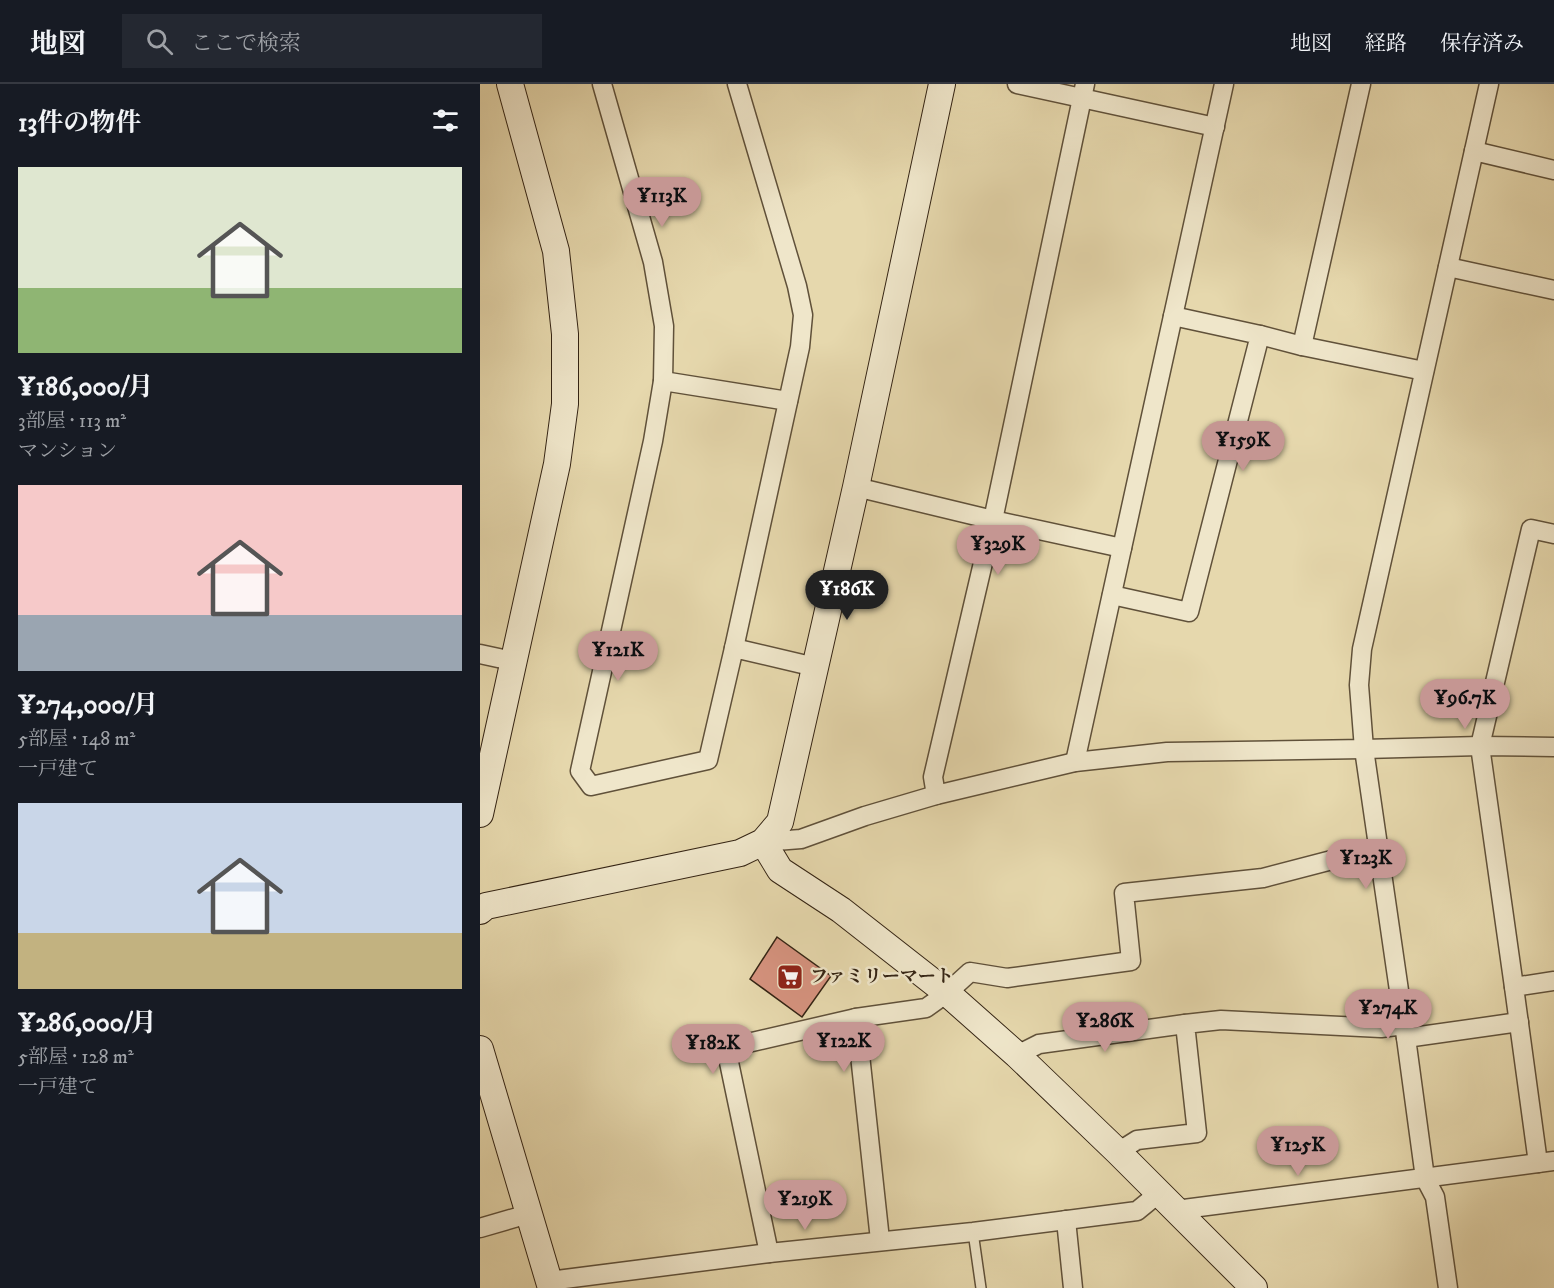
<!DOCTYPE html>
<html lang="ja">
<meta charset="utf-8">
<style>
body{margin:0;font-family:"IM FELL DW Pica","Noto Serif JP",serif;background:#242831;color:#f1f3f6;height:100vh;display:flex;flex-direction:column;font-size:22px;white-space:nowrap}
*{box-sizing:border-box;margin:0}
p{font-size:20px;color:#9ea1a6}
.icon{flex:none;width:33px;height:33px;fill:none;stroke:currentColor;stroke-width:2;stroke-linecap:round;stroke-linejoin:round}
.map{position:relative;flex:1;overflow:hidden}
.drawer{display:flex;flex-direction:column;background:#171b24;width:480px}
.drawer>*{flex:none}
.price{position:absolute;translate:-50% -51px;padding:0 14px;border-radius:21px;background:#c59692;color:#111;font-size:20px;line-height:39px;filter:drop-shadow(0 2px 3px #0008)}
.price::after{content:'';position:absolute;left:50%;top:36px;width:18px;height:14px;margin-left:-9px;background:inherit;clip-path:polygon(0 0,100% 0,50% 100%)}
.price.selected{background:#222;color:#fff}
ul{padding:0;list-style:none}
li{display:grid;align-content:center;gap:12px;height:318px;padding:0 18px}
li span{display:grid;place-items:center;height:186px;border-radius:0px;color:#555}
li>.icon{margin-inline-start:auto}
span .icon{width:108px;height:108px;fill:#fffc;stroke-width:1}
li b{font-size:26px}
h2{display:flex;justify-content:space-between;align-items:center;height:72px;padding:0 18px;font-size:26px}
header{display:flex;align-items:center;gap:36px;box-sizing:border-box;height:84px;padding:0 30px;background:#171b24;border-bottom:2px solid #363941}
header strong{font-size:28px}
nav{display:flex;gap:33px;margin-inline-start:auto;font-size:21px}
.search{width:420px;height:54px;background:#242831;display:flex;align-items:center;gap:15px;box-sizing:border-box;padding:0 21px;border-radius:0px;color:#9ea1a6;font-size:22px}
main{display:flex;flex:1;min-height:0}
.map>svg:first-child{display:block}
</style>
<header>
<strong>地図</strong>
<div class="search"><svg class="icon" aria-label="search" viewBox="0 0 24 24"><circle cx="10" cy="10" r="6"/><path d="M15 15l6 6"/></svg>ここで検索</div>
<nav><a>地図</a><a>経路</a><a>保存済み</a></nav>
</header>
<main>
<section class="drawer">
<h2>13件の物件<svg class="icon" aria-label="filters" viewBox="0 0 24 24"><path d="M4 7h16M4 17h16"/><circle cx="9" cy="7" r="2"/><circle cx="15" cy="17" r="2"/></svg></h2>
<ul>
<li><span style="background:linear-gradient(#dfe7d0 65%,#8fb573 0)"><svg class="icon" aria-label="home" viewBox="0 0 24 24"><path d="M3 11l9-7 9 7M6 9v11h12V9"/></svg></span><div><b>¥186,000/月</b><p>3部屋 · 113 m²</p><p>マンション</p></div></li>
<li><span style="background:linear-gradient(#f6c9c9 70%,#9aa5b1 0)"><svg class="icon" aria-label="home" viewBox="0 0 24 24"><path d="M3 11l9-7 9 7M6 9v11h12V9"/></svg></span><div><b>¥274,000/月</b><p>5部屋 · 148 m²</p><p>一戸建て</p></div></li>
<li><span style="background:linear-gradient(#c9d6e8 70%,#c2b280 0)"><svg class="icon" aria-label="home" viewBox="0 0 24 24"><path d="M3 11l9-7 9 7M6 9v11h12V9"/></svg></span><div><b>¥286,000/月</b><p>5部屋 · 128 m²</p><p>一戸建て</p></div></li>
</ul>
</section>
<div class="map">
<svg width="1074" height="1204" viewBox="0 0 1074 1204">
<rect width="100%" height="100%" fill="#e6d8ad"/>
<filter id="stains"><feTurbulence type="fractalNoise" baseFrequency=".00333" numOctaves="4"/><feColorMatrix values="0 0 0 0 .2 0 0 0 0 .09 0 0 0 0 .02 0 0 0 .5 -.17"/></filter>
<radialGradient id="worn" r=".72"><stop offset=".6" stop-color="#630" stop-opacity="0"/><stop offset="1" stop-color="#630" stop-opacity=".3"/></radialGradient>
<!-- building -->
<path fill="#d6937f" stroke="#342414" stroke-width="1.5" d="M297 853 351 892 322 933 270 895Z"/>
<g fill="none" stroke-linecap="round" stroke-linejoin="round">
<defs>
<path id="lane" d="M493 1148 501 1204"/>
<g id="street">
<path d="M122 0 173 178 184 242 183 297"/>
<path d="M537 0 735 43"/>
<path d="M605 0 513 436 642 464"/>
<path d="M994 67 1074 86"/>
<path d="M968 183 1074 206"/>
<path d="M780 251 822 262 944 287"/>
<path d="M822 262 881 0"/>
<path d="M308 317 183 297 173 357 100 687 111 702 228 676 254 564 335 583"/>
<path d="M376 403 513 436 453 693 456 711"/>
<path d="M632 511 709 528 780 251 693 232"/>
<path d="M254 564 320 263 323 231 317 202 257 0"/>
<path d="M0 570 32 577"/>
<path d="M595 678 744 0"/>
<path d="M283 758 321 755 385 732 456 711 595 678 687 668 884 665 879 601 882 565 1009 0"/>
<path d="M1034 903 1000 662 1051 445 1074 450"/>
<path d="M924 941 884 665 1000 662 1074 663"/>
<path d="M537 971 559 960 705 940"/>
<path d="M638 1068 657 1056 717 1049 705 940 741 936 901 944 924 941 926 954"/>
<path d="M1058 1079 1034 903 1074 897"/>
<path d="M696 1126 1074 1077"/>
<path d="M586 1136 593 1204"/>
<path d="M0 1144 48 1130"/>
<path d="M400 1156 376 934 446 924 467 909 490 888 527 894 651 877 644 809 783 794 898 764"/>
<path d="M289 1169 246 964 376 934"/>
<path d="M69 1197 289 1169 493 1148 657 1127 679 1109"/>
<path d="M968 1204 955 1113 945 1094 926 954 1039 938"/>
</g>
<g id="secondary">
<path d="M0 730 77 380 85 320V250L76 167 30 0"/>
<path d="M283 758 300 786 361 826 467 909 537 971 638 1068 774 1204"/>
<path d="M0 827 6 822 260 769 283 758 300 738 376 403 462 0"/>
<path d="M0 965 71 1204"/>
</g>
</defs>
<!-- lane casing -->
<use href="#lane" stroke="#60513a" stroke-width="12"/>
<!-- street casing -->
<use href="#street" stroke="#60513a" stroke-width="21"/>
<!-- secondary casing -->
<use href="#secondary" stroke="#342414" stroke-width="28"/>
<!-- lane -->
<use href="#lane" stroke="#efe6ca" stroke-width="9"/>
<!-- street -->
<use href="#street" stroke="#efe6ca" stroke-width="18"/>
<!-- secondary -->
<use href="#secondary" stroke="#efe6ca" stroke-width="26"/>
</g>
<!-- icons -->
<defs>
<symbol id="supermarket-square" viewBox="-11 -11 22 22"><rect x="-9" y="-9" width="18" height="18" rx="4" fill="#8f2418" stroke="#efe6ca"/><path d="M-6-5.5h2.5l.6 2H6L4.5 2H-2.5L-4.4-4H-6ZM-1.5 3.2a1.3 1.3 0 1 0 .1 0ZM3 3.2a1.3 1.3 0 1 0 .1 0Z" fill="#fff"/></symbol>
</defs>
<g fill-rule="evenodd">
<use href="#supermarket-square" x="295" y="878" width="30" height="30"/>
</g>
<g text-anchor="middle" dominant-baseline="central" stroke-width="5" stroke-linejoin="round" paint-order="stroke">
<!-- poi labels -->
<g font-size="18" font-weight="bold" fill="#342414" stroke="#efe6ca" text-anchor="start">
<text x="330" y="893">ファミリーマート</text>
</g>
</g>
<rect width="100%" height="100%" filter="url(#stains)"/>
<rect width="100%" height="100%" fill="url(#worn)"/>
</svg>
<b class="price" style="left:182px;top:144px">¥113K</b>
<b class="price" style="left:763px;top:388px">¥159K</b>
<b class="price" style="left:518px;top:492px">¥329K</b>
<b class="price selected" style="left:367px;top:537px">¥186K</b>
<b class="price" style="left:138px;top:598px">¥121K</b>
<b class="price" style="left:985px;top:646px">¥96.7K</b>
<b class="price" style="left:886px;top:806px">¥123K</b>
<b class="price" style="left:908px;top:956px">¥274K</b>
<b class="price" style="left:625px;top:969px">¥286K</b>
<b class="price" style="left:364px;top:989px">¥122K</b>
<b class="price" style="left:233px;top:991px">¥182K</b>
<b class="price" style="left:818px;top:1093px">¥125K</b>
<b class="price" style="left:325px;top:1147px">¥219K</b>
</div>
</main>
